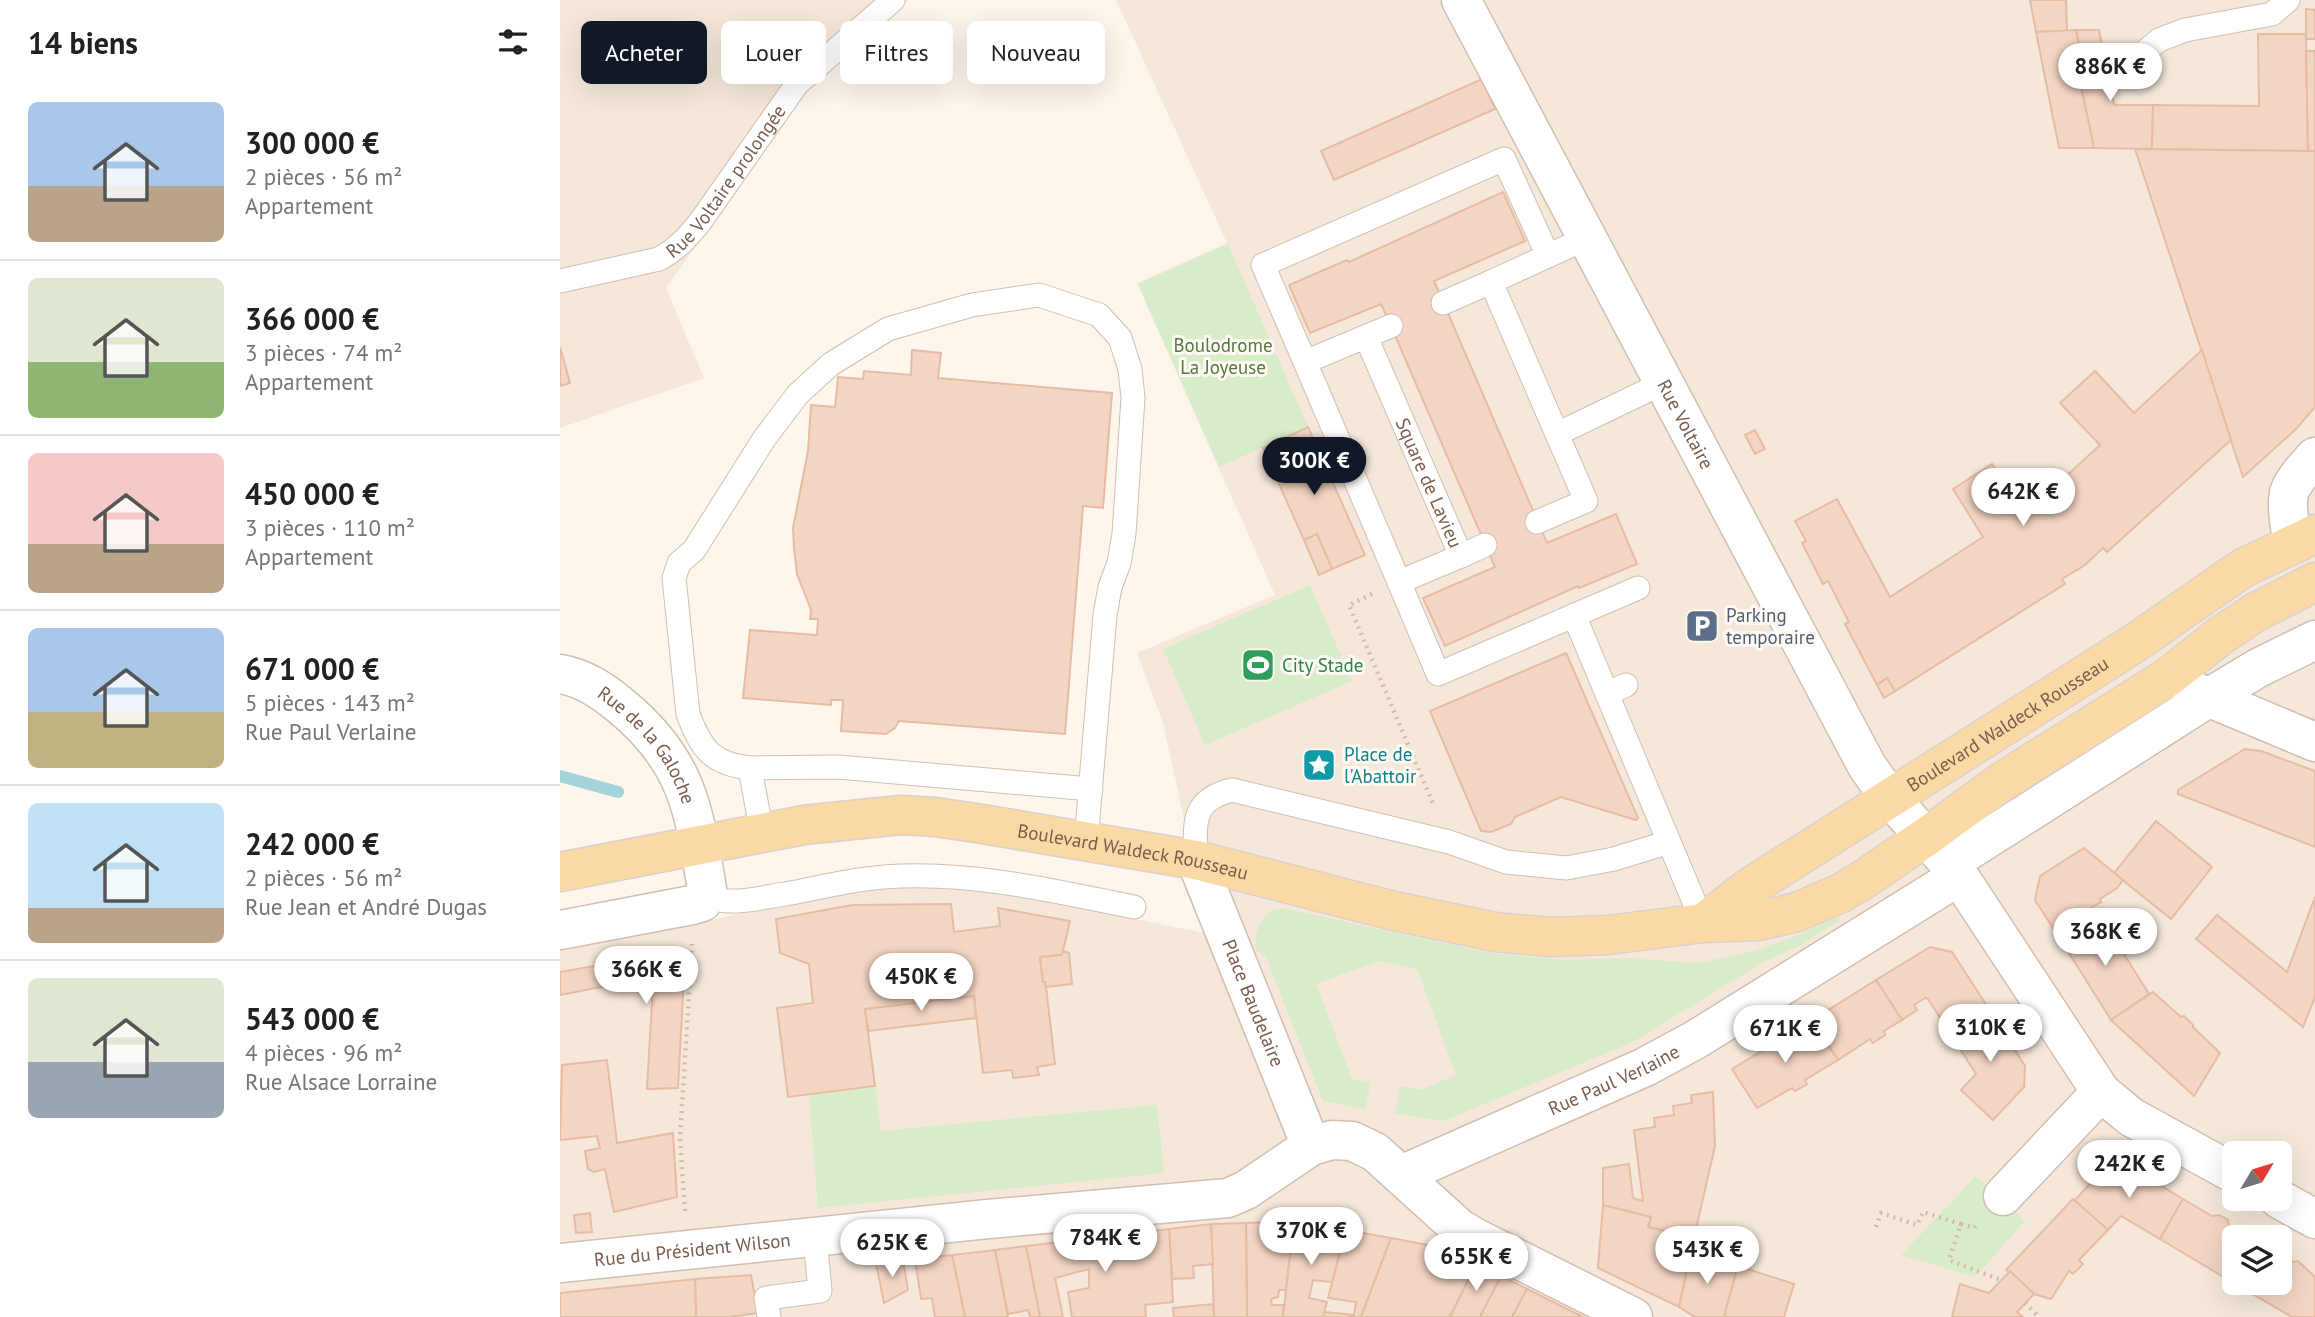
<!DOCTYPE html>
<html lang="fr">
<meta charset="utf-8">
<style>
body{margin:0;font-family:"PT Sans",sans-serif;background:#f2f2f2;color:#202124;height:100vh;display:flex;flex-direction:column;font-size:26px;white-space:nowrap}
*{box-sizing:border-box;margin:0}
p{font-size:23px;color:#757577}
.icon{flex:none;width:38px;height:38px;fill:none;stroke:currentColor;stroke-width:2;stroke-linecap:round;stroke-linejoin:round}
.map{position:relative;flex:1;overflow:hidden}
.panel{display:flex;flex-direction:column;background:#fff;width:560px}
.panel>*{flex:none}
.banner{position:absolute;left:21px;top:21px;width:665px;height:63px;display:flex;gap:14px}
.needle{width:46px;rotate:52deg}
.tools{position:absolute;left:1662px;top:1141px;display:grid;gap:14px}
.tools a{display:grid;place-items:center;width:70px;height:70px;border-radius:10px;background:#fff;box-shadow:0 7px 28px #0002;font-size:35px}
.price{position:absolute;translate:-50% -60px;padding:0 16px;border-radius:24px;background:#fff;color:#222;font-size:23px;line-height:46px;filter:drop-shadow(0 2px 4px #0008)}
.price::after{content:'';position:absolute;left:50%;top:42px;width:21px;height:16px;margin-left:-10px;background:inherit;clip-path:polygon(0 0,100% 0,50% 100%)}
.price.current{background:#111827;color:#fff}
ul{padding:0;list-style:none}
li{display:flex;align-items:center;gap:21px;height:175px;padding:0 28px}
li+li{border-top:2px solid #e0e0e0}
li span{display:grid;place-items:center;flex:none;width:196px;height:140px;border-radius:10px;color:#555}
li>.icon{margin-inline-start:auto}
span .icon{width:84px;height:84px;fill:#fffc;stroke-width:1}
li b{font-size:30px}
h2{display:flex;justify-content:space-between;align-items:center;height:84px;padding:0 28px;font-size:30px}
.tag{padding:0 24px;border-radius:10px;background:#fff;box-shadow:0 7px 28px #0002;font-size:24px;line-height:63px}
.tag.current{background:#111827;color:#fff}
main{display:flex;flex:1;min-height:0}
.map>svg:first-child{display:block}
</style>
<main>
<section class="panel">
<h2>14 biens<svg class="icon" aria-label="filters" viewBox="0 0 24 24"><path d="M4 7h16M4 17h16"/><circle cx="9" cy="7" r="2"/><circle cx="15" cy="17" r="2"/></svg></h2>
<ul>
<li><span style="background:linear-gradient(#a9c7e8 60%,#b9a48a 0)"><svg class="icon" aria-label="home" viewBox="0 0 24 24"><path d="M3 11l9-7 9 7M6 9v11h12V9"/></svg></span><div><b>300 000 €</b><p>2 pièces · 56 m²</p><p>Appartement</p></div></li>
<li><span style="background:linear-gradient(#dfe7d0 60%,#8fb573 0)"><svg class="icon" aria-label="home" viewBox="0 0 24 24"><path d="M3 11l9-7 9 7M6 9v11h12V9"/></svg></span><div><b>366 000 €</b><p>3 pièces · 74 m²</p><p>Appartement</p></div></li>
<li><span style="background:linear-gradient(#f6c9c9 65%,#b9a48a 0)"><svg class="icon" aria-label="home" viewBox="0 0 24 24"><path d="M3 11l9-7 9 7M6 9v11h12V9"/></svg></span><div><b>450 000 €</b><p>3 pièces · 110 m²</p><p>Appartement</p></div></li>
<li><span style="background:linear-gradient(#a9c7e8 60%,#c2b280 0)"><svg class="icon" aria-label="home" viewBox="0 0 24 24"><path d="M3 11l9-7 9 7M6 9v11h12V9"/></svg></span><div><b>671 000 €</b><p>5 pièces · 143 m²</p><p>Rue Paul Verlaine</p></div></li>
<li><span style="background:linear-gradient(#bfe0f5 75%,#b9a48a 0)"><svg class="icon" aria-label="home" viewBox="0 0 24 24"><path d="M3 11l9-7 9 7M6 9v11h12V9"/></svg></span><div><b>242 000 €</b><p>2 pièces · 56 m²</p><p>Rue Jean et André Dugas</p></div></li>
<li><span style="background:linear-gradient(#dfe7d0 60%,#9aa5b1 0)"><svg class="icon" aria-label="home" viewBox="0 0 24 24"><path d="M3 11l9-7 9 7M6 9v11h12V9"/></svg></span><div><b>543 000 €</b><p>4 pièces · 96 m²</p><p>Rue Alsace Lorraine</p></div></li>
</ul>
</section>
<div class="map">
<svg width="1755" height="1317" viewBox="0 0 1755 1317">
<rect width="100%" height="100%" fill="#fdf6ec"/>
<!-- residential -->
<g fill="#f5e8da" fill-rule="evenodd">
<path d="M0 0H348L243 95 106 288 144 378 0 428Z"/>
<path d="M556 0H1755V1317H0V950L133 924 356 874 649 934 603 723 577 653 715 595 577 283 667 243ZM1675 1153H1720V1199H1675ZM1675 1237H1720V1283H1675Z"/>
</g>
<!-- green -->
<g fill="#d8ecc9">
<path d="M668 244 748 427 659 467 578 284Z"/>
<path d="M750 585 792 681 645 745 603 649Z"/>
<path d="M714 909H727L930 953 1005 960 1066 958 1138 963 1190 952 1234 937 1279 916V921L1241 945 1200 964 1073 1042 884 1121 835 1113 840 1086 860 1090 896 1075 857 969 818 961 756 984 792 1079 811 1082 805 1109 763 1101 706 957 697 951C692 933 700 920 714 909Z"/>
<path d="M315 1086 321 1131 597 1105 604 1173 258 1208 249 1094Z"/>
<path d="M1416 1176 1465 1221 1415 1277 1341 1255Z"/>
</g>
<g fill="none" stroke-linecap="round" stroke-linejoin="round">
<!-- stream -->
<path stroke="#a5d3da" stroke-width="12" d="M0 776 58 792"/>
</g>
<!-- building -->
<g fill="#f3d5c3" stroke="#e6bba3" stroke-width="2">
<path d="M1470 0H1506L1507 31 1476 32Z"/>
<path d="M1746 9 1755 10V39H1746Z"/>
<path d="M1516 30H1539L1554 105H1593L1592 149 1534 148 1519 77H1525Z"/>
<path d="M1516 30 1525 77H1519L1534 148H1499L1476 32Z"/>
<path d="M1698 34H1746L1748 151 1592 149 1593 105 1699 106Z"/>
<path d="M1746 51H1755V151H1748Z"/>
<path d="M922 79 935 109 774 180 761 151Z"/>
<path d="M1575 149 1755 151V407L1736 429 1683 477Z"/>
<path d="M943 192 965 241 874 281 987 543 1056 514 1077 564 1019 588 1018 586 885 646 863 598 935 567 831 326 821 304 750 333 729 285 787 260 789 262Z"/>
<path d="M0 347 10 383 0 386Z"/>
<path d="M352 350 381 353 378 378 552 393 543 508 523 506 505 734 339 721 335 728 326 734 281 731 283 700H271V705L183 698 190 630 257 635 258 619H250L251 610 237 574 234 549 233 528 248 451 251 405 275 407 278 377 303 379 304 371 351 375Z"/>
<path d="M1642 350 1671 440 1547 552 1543 548 1525 565 1502 579 1505 584 1335 691 1327 678 1317 685 1285 624 1289 622 1268 581 1263 584 1242 543 1246 541 1235 521 1277 499 1330 597 1423 537 1393 489 1432 464 1463 512 1477 503 1540 445 1500 403 1535 371 1574 413Z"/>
<path d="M748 427 805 555 772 569 757 534 744 540 703 448Z"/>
<path d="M1195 430 1205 449 1195 454 1185 435Z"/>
<path d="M757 534 772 569 759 575 744 540Z"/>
<path d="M1006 653 1078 818 1076 820 1001 797 955 817 951 824 931 832 921 831 870 711Z"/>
<path d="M1327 678 1335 691 1324 698 1317 685Z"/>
<path d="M1685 749 1701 751 1755 771V847L1618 794V790Z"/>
<path d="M1596 821 1652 867 1611 919 1554 873Z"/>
<path d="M1524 848 1563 880 1557 888 1540 899 1541 902 1526 911 1532 920 1502 942 1475 900 1480 876Z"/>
<path d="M1755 897V997L1743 1027 1636 939 1657 915 1727 972Z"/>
<path d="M391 904 394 932 440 926 438 908 510 921 502 955 480 957 483 982H485L486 987 495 1064 477 1067 479 1075 453 1078 452 1070 423 1073 414 996 305 1009 315 1086 228 1097 217 1008 253 1003 249 964 220 953 216 919 292 905Z"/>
<path d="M1536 918 1542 919 1589 994 1551 1020 1502 942Z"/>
<path d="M1370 947 1392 952 1429 1009 1390 1033 1368 999 1365 998 1354 1005 1357 1010 1342 1020 1316 980Z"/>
<path d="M503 951 509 953 512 984 486 987 485 982H483L480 957 502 955Z"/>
<path d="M97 955 125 958 118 1088 87 1089 93 985 72 981 0 995V972Z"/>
<path d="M1316 980 1342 1020 1324 1031 1325 1035 1313 1043 1310 1039 1278 1060 1252 1020Z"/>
<path d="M1593 992 1621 1017 1624 1016 1633 1025V1027L1660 1053 1634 1096 1551 1020Z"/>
<path d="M414 996 416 1018 308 1031 305 1009Z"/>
<path d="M1429 1009 1465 1066 1464 1087 1433 1120 1401 1090 1416 1074 1390 1033Z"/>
<path d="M1252 1020 1278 1060 1245 1080 1247 1084 1235 1091 1232 1088 1197 1108 1172 1069Z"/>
<path d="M47 1060 57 1143 113 1133 117 1197 54 1212 45 1169 34 1172 28 1169 25 1151 40 1148 37 1136 0 1140 2 1065Z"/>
<path d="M1153 1092 1155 1146 1134 1238 1088 1227 1091 1217 1043 1205V1168L1069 1164 1073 1198 1083 1201 1074 1130 1095 1127 1094 1118 1114 1115 1113 1106 1132 1103 1131 1095Z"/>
<path d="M1567 1165 1623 1199 1600 1239 1561 1216 1548 1230 1514 1201 1545 1168Z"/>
<path d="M1513 1199 1548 1230 1519 1260 1523 1264 1513 1274 1509 1271 1491 1299 1474 1294 1446 1270Z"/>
<path d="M1623 1199 1652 1216 1659 1215 1668 1220 1669 1226 1688 1237H1675V1283H1678L1677 1285 1600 1239Z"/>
<path d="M1043 1205 1091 1217 1088 1227 1134 1238 1119 1307 1038 1268Z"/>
<path d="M30 1213 32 1232 16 1233 14 1215Z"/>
<path d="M734 1221 726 1290H719L718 1297 711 1299 712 1305H724L723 1317H687L686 1223Z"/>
<path d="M734 1221 786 1230 772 1282 753 1280 749 1298 767 1302 763 1317H723Z"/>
<path d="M686 1223 687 1317H654L651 1224Z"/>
<path d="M651 1224 653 1264 633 1266 634 1278 612 1279 609 1229Z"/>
<path d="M609 1229 613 1302 585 1305 586 1317H512L508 1292 529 1288V1269L495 1278 503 1317H480L466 1246Z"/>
<path d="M786 1230 831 1238 801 1317H763L765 1312 794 1315 796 1302 768 1298Z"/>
<path d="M831 1238 883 1248 916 1264 890 1317H801Z"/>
<path d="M466 1246 480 1317H470L468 1310 448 1314 435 1250Z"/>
<path d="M435 1250 448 1317H405L392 1255Z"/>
<path d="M1131 1251 1178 1266 1164 1317H1135L1119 1307Z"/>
<path d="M392 1255 405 1317H375L372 1298 361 1299 355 1259Z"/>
<path d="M1720 1256 1732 1262 1738 1261 1755 1277V1317H1732L1677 1285 1678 1283H1720Z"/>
<path d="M343 1260 348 1290 324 1303 316 1263Z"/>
<path d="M916 1264 941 1276 920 1317H890Z"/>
<path d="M1178 1266 1234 1284 1224 1317H1164Z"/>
<path d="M1450 1271 1474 1294 1457 1312 1463 1317H1392L1400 1284 1429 1293Z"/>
<path d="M191 1275 198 1313 170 1317H136L135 1279Z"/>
<path d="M941 1276 967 1289 952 1317H920Z"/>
<path d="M135 1279 136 1317H0V1293Z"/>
<path d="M967 1289 1023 1317H952Z"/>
<path d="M653 1304 654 1317H614L613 1308Z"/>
</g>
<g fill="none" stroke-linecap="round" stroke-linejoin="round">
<defs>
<g id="service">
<path d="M1573 76 1581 55 1599 40 1625 30 1712 14 1728 0"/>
<path id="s1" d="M0 281 99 259C116 250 127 238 140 222L237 84 333 0"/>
<path d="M883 303 931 282"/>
<path id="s2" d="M806 337 901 556 839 582 745 362 831 326"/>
<path d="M745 362 703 265 944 159 988 256"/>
<path d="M997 434 1103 383"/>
<path d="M977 522 1026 501 931 282 1027 238"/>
<path d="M901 556 925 545"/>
<path d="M839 582 878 674 1078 588"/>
<path d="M1014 615 1047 694"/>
<path d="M1066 685 1047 694 1143 923"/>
<path d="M190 768 278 767 531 789"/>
<path d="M202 834 190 768C151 764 141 748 128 714L114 578 119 563 134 550 204 439 238 394 271 364 328 329 412 305 479 295 539 315 560 338 570 369 573 398 564 534 559 563 550 587 545 615 526 841"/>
<path d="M636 860C635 825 630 800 672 790L889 842 946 862 1006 868 1054 859 1109 842"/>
<path d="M146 897C172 906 198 898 225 894 263 887 302 877 341 876 420 873 498 892 574 907"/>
<path d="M209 1317 206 1298 260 1291 255 1237"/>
</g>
<g id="minor">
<path id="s3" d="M901 0 1307 766 1329 797 1389 863 1399 876 1541 1092 1571 1117 1675 1174"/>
<path d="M1734 543C1730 531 1726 506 1729 493 1733 480 1746 467 1755 457"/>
<path id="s4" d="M0 674C24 678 43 691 61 706 127 760 134 809 147 889L142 902 132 905 0 930"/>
<path d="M1631 690 1755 742"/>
<path id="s5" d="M636 860 751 1146"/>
<path d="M1389 863 1648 698 1698 668 1755 640"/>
<path id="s6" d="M841 1175 1085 1067 1135 1040 1399 876"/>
<path d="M1443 1196 1541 1092"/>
<path d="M1719 1199 1755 1219"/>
<path id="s7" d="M0 1263 428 1219 668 1198 686 1190 751 1146 772 1140 792 1141 815 1152 899 1228 914 1237 1073 1317"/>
</g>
<g id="primary">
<path id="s8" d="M0 872 244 825 340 815 375 817 416 823 636 860 830 910 935 932 991 937 1048 935 1143 923 1198 921 1237 912 1281 893 1301 881 1366 837 1443 781 1607 678 1660 636 1696 612 1755 582"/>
<path id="s9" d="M1143 923 1190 887 1575 643 1683 568 1755 534"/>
</g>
</defs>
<!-- service casing -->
<use href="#service" stroke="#d1beb0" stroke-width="25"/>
<!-- minor casing -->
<use href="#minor" stroke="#d1beb0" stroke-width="41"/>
<!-- primary casing -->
<use href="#primary" stroke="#dad1cd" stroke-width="41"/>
<!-- path -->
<g stroke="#d9b8a5" stroke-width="4.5" stroke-dasharray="2 5" stroke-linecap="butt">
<path d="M812 594 789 605 874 806"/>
<path d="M125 1211 120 1139 132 944"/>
<path d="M1401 1224 1414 1228 1418 1223"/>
<path d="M1316 1227 1321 1213 1357 1225 1363 1212 1401 1224 1389 1260 1441 1280"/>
<path d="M1465 1303 1479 1317"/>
</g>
<!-- service -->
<use href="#service" stroke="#fff" stroke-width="23"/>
<!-- minor -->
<use href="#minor" stroke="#fff" stroke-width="38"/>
<!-- primary -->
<use href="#primary" stroke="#fbd9a5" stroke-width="38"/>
</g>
<!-- icons -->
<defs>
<symbol id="parking-square" viewBox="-11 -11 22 22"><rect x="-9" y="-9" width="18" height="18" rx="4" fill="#5c6f8a" stroke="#fffaf3"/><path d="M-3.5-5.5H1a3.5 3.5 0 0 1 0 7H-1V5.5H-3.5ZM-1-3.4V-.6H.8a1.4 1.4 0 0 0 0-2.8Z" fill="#fff"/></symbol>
<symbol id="stadium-square" viewBox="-11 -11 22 22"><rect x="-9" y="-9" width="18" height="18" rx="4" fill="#2e9e5b" stroke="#fffaf3"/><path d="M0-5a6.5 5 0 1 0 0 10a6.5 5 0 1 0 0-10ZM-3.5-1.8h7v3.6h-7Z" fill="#fff"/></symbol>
<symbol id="sight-square" viewBox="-11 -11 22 22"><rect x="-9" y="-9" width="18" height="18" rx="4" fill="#0f9aa8" stroke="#fffaf3"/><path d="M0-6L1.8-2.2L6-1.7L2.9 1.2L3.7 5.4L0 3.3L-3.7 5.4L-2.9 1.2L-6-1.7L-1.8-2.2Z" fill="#fff"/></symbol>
</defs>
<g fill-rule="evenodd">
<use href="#parking-square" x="1123" y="607" width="38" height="38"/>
<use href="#stadium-square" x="679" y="646" width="38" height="38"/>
<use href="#sight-square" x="740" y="746" width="38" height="38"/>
</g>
<g text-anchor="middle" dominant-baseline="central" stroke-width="6" stroke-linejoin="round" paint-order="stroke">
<!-- street labels -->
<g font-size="19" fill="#7a5c4d" stroke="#fffaf3">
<text stroke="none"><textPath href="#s1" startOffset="205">Rue Voltaire prolongée</textPath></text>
<text stroke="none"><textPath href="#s3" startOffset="480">Rue Voltaire</textPath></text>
<text stroke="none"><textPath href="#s2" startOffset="159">Square de Lavieu</textPath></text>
<text stroke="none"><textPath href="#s9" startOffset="364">Boulevard Waldeck Rousseau</textPath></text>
<text stroke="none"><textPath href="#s4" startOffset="117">Rue de la Galoche</textPath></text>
<text stroke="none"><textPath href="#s8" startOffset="581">Boulevard Waldeck Rousseau</textPath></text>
<text stroke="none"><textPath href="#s5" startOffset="154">Place Baudelaire</textPath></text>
<text stroke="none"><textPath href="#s6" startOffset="233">Rue Paul Verlaine</textPath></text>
<text stroke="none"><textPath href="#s7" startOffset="133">Rue du Président Wilson</textPath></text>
</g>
<!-- park labels -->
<g font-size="19" fill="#537a41" stroke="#fffaf3">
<text x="663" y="345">Boulodrome<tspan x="663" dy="22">La Joyeuse</tspan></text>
</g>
<!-- service labels -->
<g font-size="19" fill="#4e5e75" stroke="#fffaf3" text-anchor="start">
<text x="1166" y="615">Parking<tspan x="1166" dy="22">temporaire</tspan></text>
</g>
<!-- leisure labels -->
<g font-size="19" fill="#27864d" stroke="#fffaf3" text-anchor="start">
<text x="722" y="665">City Stade</text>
</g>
<!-- culture labels -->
<g font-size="19" fill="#0d838f" stroke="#fffaf3" text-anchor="start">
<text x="784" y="754">Place de<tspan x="784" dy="22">l'Abattoir</tspan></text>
</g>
</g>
</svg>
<div class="tools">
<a><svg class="needle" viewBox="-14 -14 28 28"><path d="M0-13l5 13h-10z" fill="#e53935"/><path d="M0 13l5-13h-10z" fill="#757577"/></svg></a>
<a><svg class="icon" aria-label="layers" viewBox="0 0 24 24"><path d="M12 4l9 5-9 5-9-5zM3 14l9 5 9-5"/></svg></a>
</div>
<b class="price" style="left:1550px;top:103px">886K €</b>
<b class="price current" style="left:754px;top:497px">300K €</b>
<b class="price" style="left:1463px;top:528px">642K €</b>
<b class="price" style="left:1545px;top:968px">368K €</b>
<b class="price" style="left:86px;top:1006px">366K €</b>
<b class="price" style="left:361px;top:1013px">450K €</b>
<b class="price" style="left:1430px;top:1064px">310K €</b>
<b class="price" style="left:1225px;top:1065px">671K €</b>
<b class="price" style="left:1569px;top:1200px">242K €</b>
<b class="price" style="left:751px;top:1267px">370K €</b>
<b class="price" style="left:545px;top:1274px">784K €</b>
<b class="price" style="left:332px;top:1279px">625K €</b>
<b class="price" style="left:1147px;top:1286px">543K €</b>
<b class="price" style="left:916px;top:1293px">655K €</b>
<div class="banner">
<a class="tag current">Acheter</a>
<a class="tag">Louer</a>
<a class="tag">Filtres</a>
<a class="tag">Nouveau</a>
</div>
</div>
</main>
